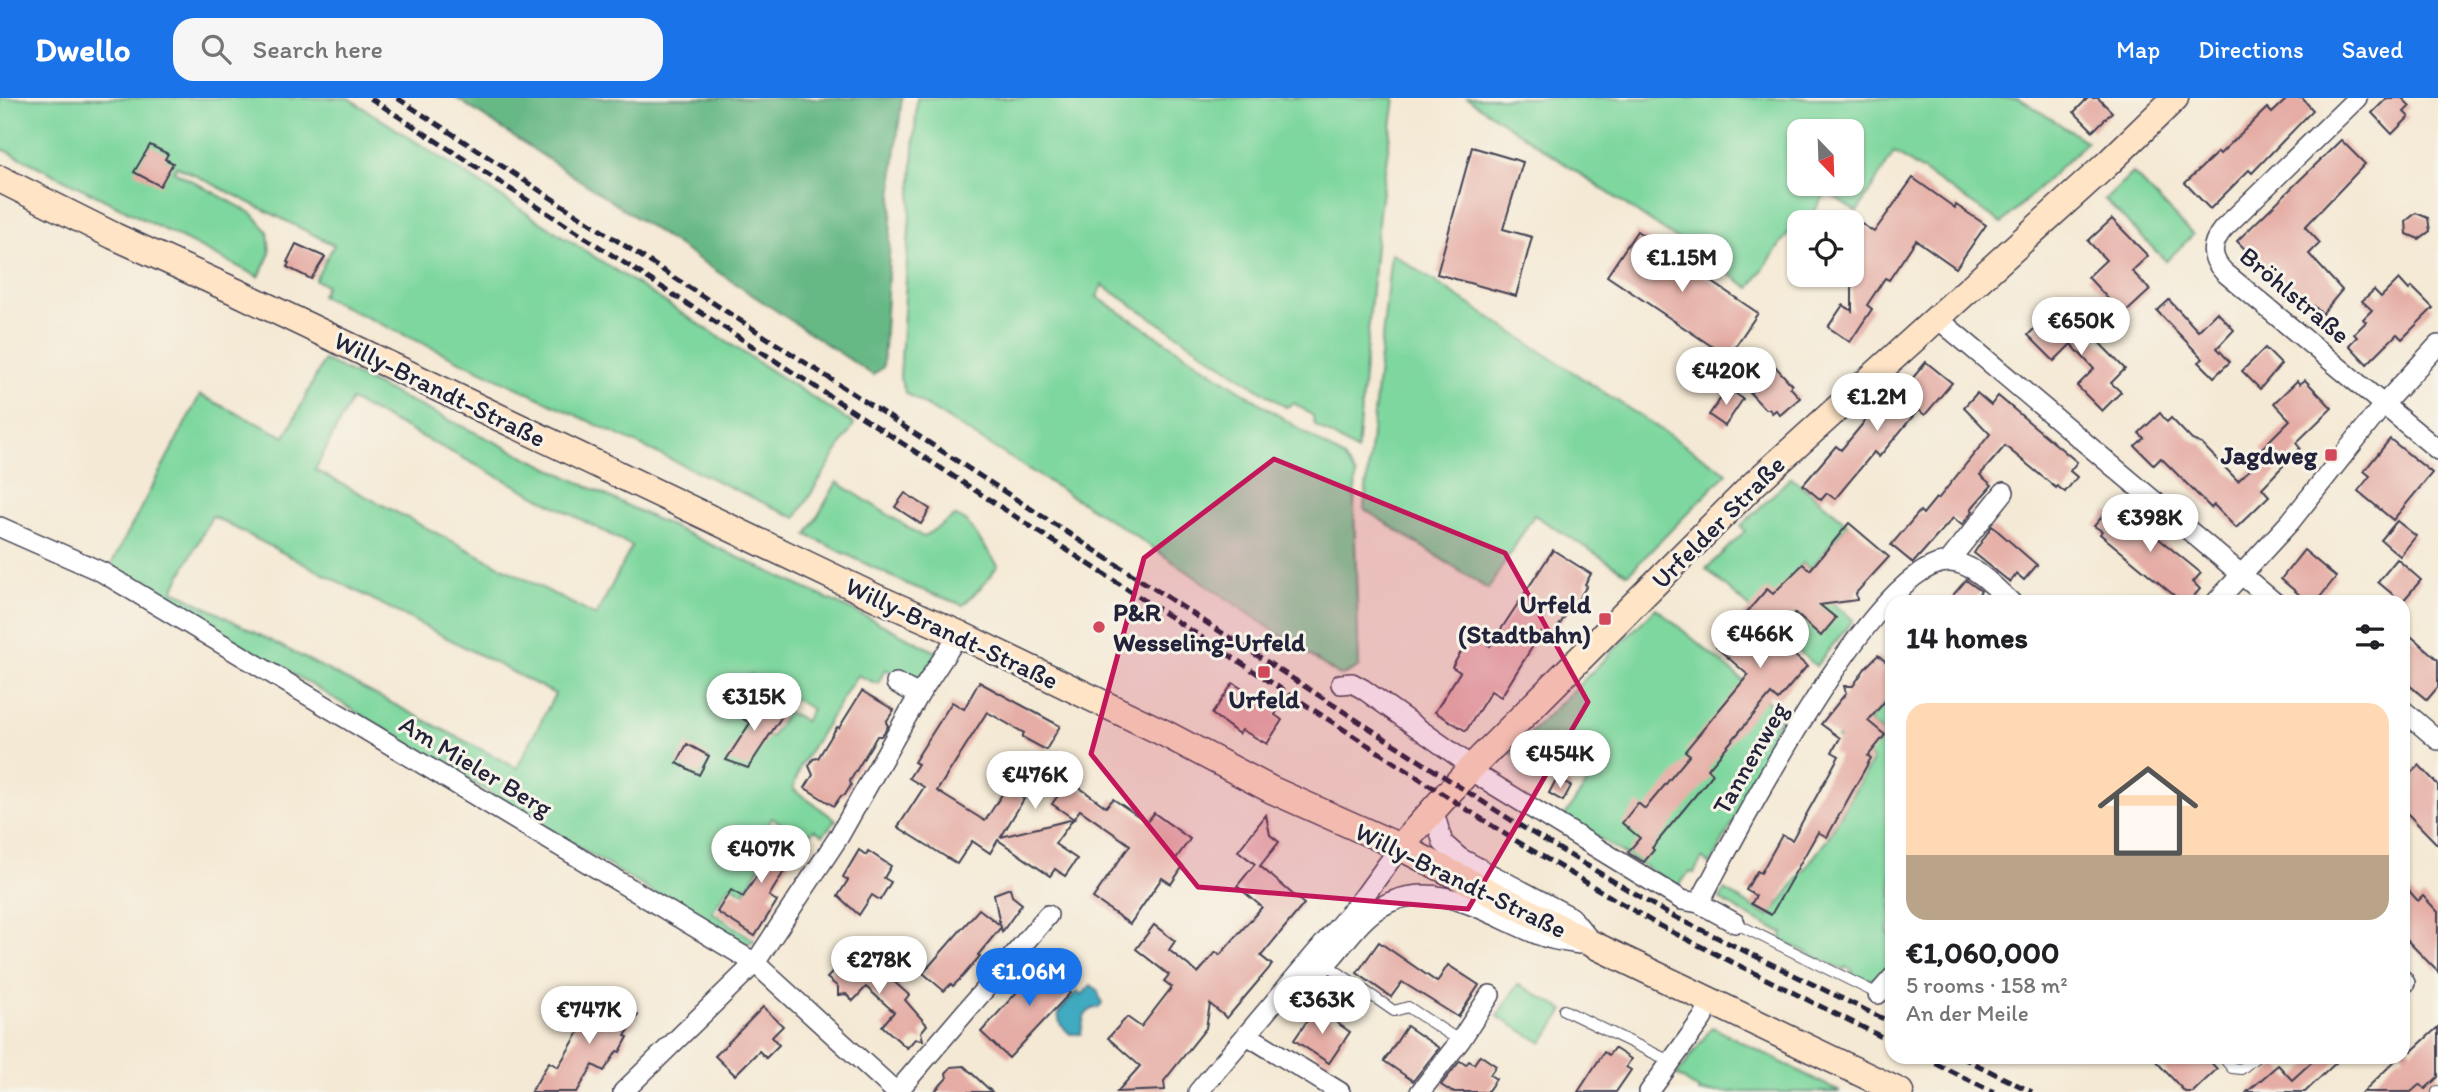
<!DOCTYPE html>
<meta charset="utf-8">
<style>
body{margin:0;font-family:Itim,sans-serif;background:#f6f6f6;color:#202124;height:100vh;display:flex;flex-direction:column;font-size:26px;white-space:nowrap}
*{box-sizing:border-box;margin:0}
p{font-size:23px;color:#757577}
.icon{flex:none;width:38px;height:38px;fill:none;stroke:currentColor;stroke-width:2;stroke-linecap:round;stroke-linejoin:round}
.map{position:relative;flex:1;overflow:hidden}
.panel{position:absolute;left:1885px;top:497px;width:525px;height:469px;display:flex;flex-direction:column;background:#fff;border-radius:21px;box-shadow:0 2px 5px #0004}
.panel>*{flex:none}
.needle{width:46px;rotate:157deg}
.fabs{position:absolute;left:1787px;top:21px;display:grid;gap:14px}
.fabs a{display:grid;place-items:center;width:77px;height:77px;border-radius:14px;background:#fff;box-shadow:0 2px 5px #0004;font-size:35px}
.price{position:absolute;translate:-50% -60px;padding:0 16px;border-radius:24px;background:#fff;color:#222;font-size:23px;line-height:46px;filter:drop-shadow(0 2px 4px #0008)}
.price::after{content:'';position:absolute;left:50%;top:42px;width:21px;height:16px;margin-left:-10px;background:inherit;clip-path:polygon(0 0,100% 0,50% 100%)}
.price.current{background:#1a73e8;color:#fff}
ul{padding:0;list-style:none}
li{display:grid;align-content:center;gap:14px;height:371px;padding:0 21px}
li span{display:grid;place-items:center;height:217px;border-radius:21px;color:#555}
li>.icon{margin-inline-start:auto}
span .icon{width:126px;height:126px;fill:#fffc;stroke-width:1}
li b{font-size:30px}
h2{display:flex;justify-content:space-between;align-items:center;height:84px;padding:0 21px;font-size:30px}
header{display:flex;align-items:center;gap:42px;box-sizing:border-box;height:98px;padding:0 35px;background:#1a73e8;color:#fff}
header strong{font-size:33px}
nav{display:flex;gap:38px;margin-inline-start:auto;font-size:24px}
.search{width:490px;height:63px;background:#f6f6f6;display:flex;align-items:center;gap:18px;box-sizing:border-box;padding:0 24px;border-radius:21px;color:#757577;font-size:26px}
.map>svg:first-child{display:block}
</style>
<header>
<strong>Dwello</strong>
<div class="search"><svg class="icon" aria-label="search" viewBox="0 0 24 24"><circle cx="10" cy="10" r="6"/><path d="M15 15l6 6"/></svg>Search here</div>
<nav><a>Map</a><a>Directions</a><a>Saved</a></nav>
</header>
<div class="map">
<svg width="2438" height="994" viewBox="0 0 2438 994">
<rect width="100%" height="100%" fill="#f7f3e8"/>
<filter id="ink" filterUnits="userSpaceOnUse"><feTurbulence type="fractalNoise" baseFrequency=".0143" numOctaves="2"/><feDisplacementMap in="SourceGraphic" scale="14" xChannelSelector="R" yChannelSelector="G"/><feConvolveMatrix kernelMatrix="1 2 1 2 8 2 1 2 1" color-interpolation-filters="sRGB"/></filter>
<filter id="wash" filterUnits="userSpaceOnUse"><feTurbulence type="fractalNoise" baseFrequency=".00686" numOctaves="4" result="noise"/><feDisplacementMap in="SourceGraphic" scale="28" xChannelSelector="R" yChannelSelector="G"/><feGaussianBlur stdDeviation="1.57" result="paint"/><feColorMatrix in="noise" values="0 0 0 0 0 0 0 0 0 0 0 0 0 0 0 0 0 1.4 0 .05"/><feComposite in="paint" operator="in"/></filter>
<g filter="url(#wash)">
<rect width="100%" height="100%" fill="#f4e9d4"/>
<!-- green -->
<g fill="#7ed79e" stroke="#507c6c" stroke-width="2" fill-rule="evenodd">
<path d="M0 0H348L854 326 796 420 321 198 326 187 315 182 334 147 177 68 174 73 253 116 268 134 270 155 259 179 9 54 0 50Z"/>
<path d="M917 0H1395L1379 115 1357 353 1315 327 1313 318 1294 305 1286 309 1102 187 1097 199 1344 360 1356 377 1354 409 1359 569 1340 578 1128 433 906 295 900 280Z"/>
<path d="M1467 0H2019L2087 44 2002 125 1894 54 1857 114 1827 94 1807 124H1799V131L1793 128 1750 190ZM1799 33H1852V86H1799Z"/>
<path d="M2133 75 2193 137 2166 163 2105 102Z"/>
<path d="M1391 155 1727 375 1628 476 1534 417 1488 491 1364 411Z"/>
<path d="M324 262 647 417 871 521 938 555C919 583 918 587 885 571L878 586 857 577 800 669 793 691 836 722 823 737 814 731 807 741 772 720 748 756 762 765 744 795 730 787 712 814 754 842 753 844 746 846 687 815 312 587 112 476V465L200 297 285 339ZM351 302 632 448 596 518 315 372ZM212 418 555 596 517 670 173 492ZM750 576 812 611 805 623 787 614 771 640 724 608 717 594 742 588Z"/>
<path d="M1791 379 1848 426 1810 471 1803 465 1796 474 1853 522 1816 568 1706 471 1745 433 1741 428Z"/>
<path d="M837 384 923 439 955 418 966 423 998 467 986 484 963 507 909 487 807 437Z"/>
<path d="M1656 510 1783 616 1767 645 1772 653 1710 767 1702 760 1694 775 1689 774 1678 789 1564 719 1588 684 1567 664 1534 647 1527 661 1510 655Z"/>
<path d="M1892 596V826L1887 833 1892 839V868C1876 882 1871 886 1851 876L1853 873 1846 869 1844 872 1780 842 1783 835 1754 821 1720 801 1724 792 1769 819 1828 740 1873 661 1837 640 1849 624 1878 647 1886 637 1869 623Z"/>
<path d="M1518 886 1564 912 1542 945 1497 918Z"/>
<path d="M1712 929 1840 994H1699V992L1677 977Z"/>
</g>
<!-- forest -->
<path fill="#66b885" stroke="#446d60" stroke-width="2" d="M456 0H902L894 68 883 269 873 277Z"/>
<!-- water -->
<path fill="#41abc0" stroke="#32667e" stroke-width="2" d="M1091 887 1097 892 1102 905 1099 909C1082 913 1084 921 1081 936H1070L1060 926 1058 915 1077 893 1082 897Z"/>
<g id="blocks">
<!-- building -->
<g fill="#e5ada5">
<path d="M2088 0H2098L2112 14 2093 33 2074 14Z"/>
<path d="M2288 0H2302L2313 12 2252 75 2249 72 2210 111 2185 85 2218 54 2220 56 2267 10 2272 15Z"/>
<path d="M2387 0H2402L2410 8 2404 14 2409 19 2392 36 2372 15Z"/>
<path d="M2341 42 2365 66 2305 129 2320 145 2309 156 2342 192 2322 216 2314 208 2311 211 2270 170 2267 174 2237 143Z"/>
<path d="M150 47 168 56 165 61 173 65 160 88 134 74Z"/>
<path d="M1472 49 1523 64 1503 131 1532 139 1516 198 1437 176Z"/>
<path d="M1913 80 1955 110 1956 107 1986 127 1956 170 1916 142 1889 182 1885 180 1867 207 1872 211 1850 244 1828 229 1843 207 1852 213V140L1862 126 1874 134Z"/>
<path d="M2416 115 2428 120 2430 133 2419 141 2407 136 2406 123Z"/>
<path d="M2112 121 2148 158 2132 173 2150 192 2123 217 2088 179 2106 162 2088 143Z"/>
<path d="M1637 133 1758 215 1728 259 1607 178Z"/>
<path d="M296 146 325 159 311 181 287 169 289 165 287 164Z"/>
<path d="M2399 181 2409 192 2412 189 2433 210 2402 241 2397 236 2367 266 2349 247 2357 239 2354 236 2366 224 2363 221 2372 212 2362 203 2374 192 2381 199Z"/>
<path d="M2169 202 2198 233 2217 214 2234 232 2217 250 2230 264 2214 279 2199 264 2203 261 2157 213Z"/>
<path d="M2061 214 2081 234 2085 230 2125 271 2111 285 2121 294 2102 313 2077 288 2094 271 2071 246 2054 263 2028 237 2047 218 2052 223Z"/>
<path d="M2265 250 2281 266 2260 291 2242 273Z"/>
<path d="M1765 257 1792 287 1790 289 1800 300 1780 317 1776 312 1772 315 1769 311H1765L1750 295 1762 284Z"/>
<path d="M1926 264 1952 285 1925 317 1918 312 1879 359 1874 354 1835 401 1827 395 1821 402 1803 387 1836 348 1841 352 1880 305 1887 311Z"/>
<path d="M2305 282 2332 310 2296 345 2300 350 2262 390 2269 398 2236 430 2214 407 2211 410 2161 360 2154 367 2135 348 2144 340 2139 335 2160 315 2167 324 2171 320 2192 342 2202 346 2238 383 2266 356 2261 351 2290 322 2274 305 2297 283 2300 286Z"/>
<path d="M1728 290 1743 301 1725 328 1709 317Z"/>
<path d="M1977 295 1991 307 1998 298 2077 364 2070 373 2077 379 2065 394 2057 388 2056 390 2005 348 1980 377 1992 387 1971 411 1973 413 1962 427 1953 420 1913 465 1891 447 1920 413 1923 416 1936 400 1938 401 1990 336 1964 309Z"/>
<path d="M2390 341 2432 375 2393 422 2358 393 2370 378 2364 373Z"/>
<path d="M905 395 930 411 921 426 895 409Z"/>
<path d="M2121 410 2201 475 2193 484 2200 491 2189 504H2182L2100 436 2102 433 2094 428 2107 413 2114 418Z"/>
<path d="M2397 423 2416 438 2400 458 2381 442Z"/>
<path d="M1849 425 1889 459 1856 495 1857 502 1820 507 1836 520 1821 538 1795 515 1774 540 1807 568 1778 602 1771 596 1708 671 1713 676 1652 750 1654 752 1644 764 1630 756 1628 754 1640 740 1622 725 1638 705 1645 711 1690 657 1685 653 1748 577 1716 549 1767 491 1773 496 1803 466 1810 472Z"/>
<path d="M1992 428 2037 467 2024 482 2017 476 2010 484 1974 455Z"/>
<path d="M1553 452 1591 476 1585 486 1587 488 1575 506 1573 505 1551 541 1541 535 1501 599 1491 593 1466 633 1435 614 1460 574 1452 569 1472 536 1490 548Z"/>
<path d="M2304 452 2336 479 2316 504H2308L2281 481Z"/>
<path d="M2397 461 2421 482 2402 504 2378 484Z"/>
<path d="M1966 482 1981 493 1973 504H1947Z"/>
<path d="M2403 531 2438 562V589L2427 602 2403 582Z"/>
<path d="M1878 557 1892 569V595L1868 623 1885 637 1868 658 1871 660 1827 739 1818 734 1771 817 1751 806 1756 798 1746 792 1757 773 1761 775 1782 737 1792 742 1839 658 1832 654 1840 640 1821 626 1846 595 1844 588H1853L1866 569Z"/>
<path d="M979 584 1060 628 1046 652 1022 639 1024 635 987 614 937 693 985 723 1006 690 1024 701 1001 739 1074 721 1052 706 1069 682 1106 709 1113 701 1147 724 1154 715 1190 741 1175 762 1183 768 1171 786 1162 780 1130 826 1093 800 1130 747 1080 712 1055 746 1077 761 1065 778 1055 771 1050 778 998 742 990 755 972 743 957 766 898 729 924 689 909 680 918 666 914 664 952 604 964 611Z"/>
<path d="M1233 585 1277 613 1275 617 1282 622 1267 646 1242 632 1239 636 1212 616Z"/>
<path d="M862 593 894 612 886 624 888 628 885 633 881 638H877L850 683 851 687 845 697 841 698 834 708 805 690 813 677 809 668 813 661 818 660 837 629 839 630Z"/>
<path d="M756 600 782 618 748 670 726 662 750 625 743 621Z"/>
<path d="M687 646 709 658 699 677 677 665Z"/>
<path d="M1534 647 1567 664 1559 678 1527 661Z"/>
<path d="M2419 667 2438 687V747L2403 711V682Z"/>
<path d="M1557 680 1571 688 1563 703 1549 695Z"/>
<path d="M1266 717 1270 737 1279 744 1260 768 1304 806 1261 858 1272 867 1227 920 1210 906 1206 930 1164 983 1165 992 1117 994 1140 968 1108 940 1127 919 1141 929 1172 889 1164 883 1169 877 1136 851 1154 827 1175 843 1169 852 1198 875 1216 854 1220 857 1262 809 1237 788 1255 766 1238 753Z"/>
<path d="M776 730 801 746 769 798 777 803 755 838 717 814 731 792 743 799 767 762 759 757Z"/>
<path d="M859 752 866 757 868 753 891 768 884 780 891 784 880 802 872 797 859 817 838 798 848 782 843 779Z"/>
<path d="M2403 786 2418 803 2423 798 2438 814V874L2403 838Z"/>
<path d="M1010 790 1012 798 1022 806 1002 834 1001 829 978 857 980 858 963 878 953 888 951 886 944 893 923 875 979 811 1000 827 994 796Z"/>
<path d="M1379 844 1437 884 1448 867 1479 887 1458 919 1402 884 1391 899 1357 875Z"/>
<path d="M850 854 876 877 881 872 909 897 905 902 927 927 921 934 923 942 915 941 907 950 882 928 894 914 866 889 853 903 846 896 838 897V889L827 880 832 875V861L845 860Z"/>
<path d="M1049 858 1072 879 1063 889 1070 895 1009 960 981 934Z"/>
<path d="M602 896 638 917 625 938 628 939 620 954 617 953 604 973 593 967 577 994H531L549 964 558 969 579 934 571 929 583 908 592 913Z"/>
<path d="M763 909 783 928 772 939 779 947 766 960 759 953 735 977 715 958Z"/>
<path d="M1316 910 1350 934 1329 965 1294 942Z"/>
<path d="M1407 928 1439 950 1413 983 1384 963Z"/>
<path d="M2438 929V979L2425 991 2420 986 2411 994H2363L2399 959H2403V943L2412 953Z"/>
<path d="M1614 950 1631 961 1626 969 1631 972 1616 994H1578L1604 954 1609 957Z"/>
<path d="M1480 957 1496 968 1490 977 1496 981 1487 994H1452L1441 987 1460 963 1466 967 1469 963 1474 966Z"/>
<path d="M2152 959H2206L2217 971 2193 994H2185Z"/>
<path d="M2317 959H2342L2305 994H2247L2278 967 2292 982Z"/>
<path d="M964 968 992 994H934L947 980 946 975 951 969Z"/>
</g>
</g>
</g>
<g filter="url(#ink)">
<use href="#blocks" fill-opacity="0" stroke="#424052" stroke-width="2"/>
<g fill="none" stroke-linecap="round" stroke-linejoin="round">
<defs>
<g id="lane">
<path d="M1735 825 1878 896"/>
<path d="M1326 866 1394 913 1408 909 1460 943"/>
<path d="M1564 912 1670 963"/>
<path d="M2223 959 2232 970 2241 971 2256 959"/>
<path d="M2437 994 2438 993"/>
</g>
<g id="street">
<path d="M2357 0 2223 131C2210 147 2210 159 2224 174L2438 352"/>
<path d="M1937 220 2274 504"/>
<path d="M0 429 102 474 755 865 896 994"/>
<path d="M1948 464 2004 394"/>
<path d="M2216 504 2290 424 2384 306 2438 247"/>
<path d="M896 585 919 597"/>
<path d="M1341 586 1352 585 1363 591 1460 660 1470 671 1481 679 1682 802 1699 805 1735 825"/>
<path d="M2403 612 2438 642"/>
<path d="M1433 711 1443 745 1460 760 1571 819 1589 841"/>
<path d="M1699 805C1733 742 1876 462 1950 464 1974 465 1994 489 2011 504"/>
<path d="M2403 882 2405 885"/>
<path d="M1878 896 1892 880"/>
<path d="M1277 902C1293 892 1310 882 1324 868 1342 850 1357 824 1379 810 1434 776 1488 817 1539 837 1553 843 1566 844 1581 846"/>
<path d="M1247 937 1340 994"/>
<path d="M623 994 755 865 838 740 919 597 959 536"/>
<path d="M897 994 1048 817"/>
<path d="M1198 994 1365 797 1400 749"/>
<path d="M1420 994 1460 943 1490 897"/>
<path d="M1649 994 1702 921 1712 904"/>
</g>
<g id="secondary">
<path d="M0 81 114 138 241 196 877 500 959 536 1164 635 1272 692 1400 749 1594 847 1900 994"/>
<path d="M1400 749 1470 671 1754 386 2106 67 2175 0"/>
</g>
</defs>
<!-- lane casing -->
<use href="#lane" stroke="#424052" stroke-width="12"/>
<!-- street casing -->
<use href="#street" stroke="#424052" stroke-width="22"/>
<!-- secondary casing -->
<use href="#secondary" stroke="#424052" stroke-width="29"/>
<!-- lane -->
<use href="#lane" stroke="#fff" stroke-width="10"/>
<!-- street -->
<use href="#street" stroke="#fff" stroke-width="19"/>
<!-- secondary -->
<use href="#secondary" stroke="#ffe4c6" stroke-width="26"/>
<!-- rail -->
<g stroke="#22223b" stroke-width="5" stroke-dasharray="10 5" stroke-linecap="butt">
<path d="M370 0 1508 738 1658 827 1892 944"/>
<path d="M397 0 1514 724 1665 814 1892 925"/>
<path d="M1922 959 1994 994"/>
<path d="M1961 959 2032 994"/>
</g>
</g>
</g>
<!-- marked area -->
<path fill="#c2185b" fill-opacity="0.2" stroke="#c2185b" stroke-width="5" stroke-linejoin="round" d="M1274 361 1505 455 1588 604 1468 811 1198 789 1091 656 1144 460Z"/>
<!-- markers -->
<g fill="#d1495b" stroke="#f7f3e8" stroke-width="2.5">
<rect x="2324" y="350" width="14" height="14" rx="3.5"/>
<rect x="1598" y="514" width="14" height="14" rx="3.5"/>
<circle cx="1099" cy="529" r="7"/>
<rect x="1257" y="567" width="14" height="14" rx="3.5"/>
</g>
<g text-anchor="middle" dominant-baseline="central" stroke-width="6" stroke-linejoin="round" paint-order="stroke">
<!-- street labels -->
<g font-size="26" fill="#22223b" stroke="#f7f3e8">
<text transform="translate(2295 197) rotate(40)">Bröhlstraße</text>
<text transform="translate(440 291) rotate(26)">Willy-Brandt-Straße</text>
<text transform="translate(1718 424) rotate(-45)">Urfelder Straße</text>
<text transform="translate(952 535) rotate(25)">Willy-Brandt-Straße</text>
<text transform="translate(1750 660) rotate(-60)">Tannenweg</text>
<text transform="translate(476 668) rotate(31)">Am Mieler Berg</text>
<text transform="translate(1461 782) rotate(26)">Willy-Brandt-Straße</text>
</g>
<!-- poi labels -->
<g font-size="26" font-weight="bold" fill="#22223b" stroke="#f7f3e8" text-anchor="end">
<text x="2317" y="357">Jagdweg</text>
<text x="1591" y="506">Urfeld<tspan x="1591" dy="30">(Stadtbahn)</tspan></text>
<text x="1113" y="514" text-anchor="start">P&amp;R<tspan x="1113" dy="30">Wesseling-Urfeld</tspan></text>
<text x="1264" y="601" text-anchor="middle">Urfeld</text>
</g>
</g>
</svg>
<div class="fabs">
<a><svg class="needle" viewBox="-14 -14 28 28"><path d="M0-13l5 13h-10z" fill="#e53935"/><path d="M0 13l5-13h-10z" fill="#757577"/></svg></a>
<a><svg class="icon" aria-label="locate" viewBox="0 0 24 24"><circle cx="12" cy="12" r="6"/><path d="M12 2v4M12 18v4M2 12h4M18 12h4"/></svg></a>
</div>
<b class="price" style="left:1682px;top:196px">€1.15M</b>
<b class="price" style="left:2081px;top:259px">€650K</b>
<b class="price" style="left:1726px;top:309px">€420K</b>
<b class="price" style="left:1877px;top:335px">€1.2M</b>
<b class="price" style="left:2150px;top:456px">€398K</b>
<b class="price" style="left:1760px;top:572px">€466K</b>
<b class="price" style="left:754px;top:635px">€315K</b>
<b class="price" style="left:1560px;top:692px">€454K</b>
<b class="price" style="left:1035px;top:713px">€476K</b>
<b class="price" style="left:761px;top:787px">€407K</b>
<b class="price" style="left:879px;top:898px">€278K</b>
<b class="price current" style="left:1029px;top:910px">€1.06M</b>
<b class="price" style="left:1322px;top:938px">€363K</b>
<b class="price" style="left:589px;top:948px">€747K</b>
<section class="panel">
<h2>14 homes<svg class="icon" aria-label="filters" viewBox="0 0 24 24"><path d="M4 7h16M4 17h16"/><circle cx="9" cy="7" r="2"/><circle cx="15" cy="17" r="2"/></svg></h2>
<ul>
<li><span style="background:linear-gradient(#ffd9b3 70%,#b9a48a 0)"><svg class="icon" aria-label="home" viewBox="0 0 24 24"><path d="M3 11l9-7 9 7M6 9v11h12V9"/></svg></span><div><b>€1,060,000</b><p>5 rooms · 158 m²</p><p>An der Meile</p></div></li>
</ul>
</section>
</div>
